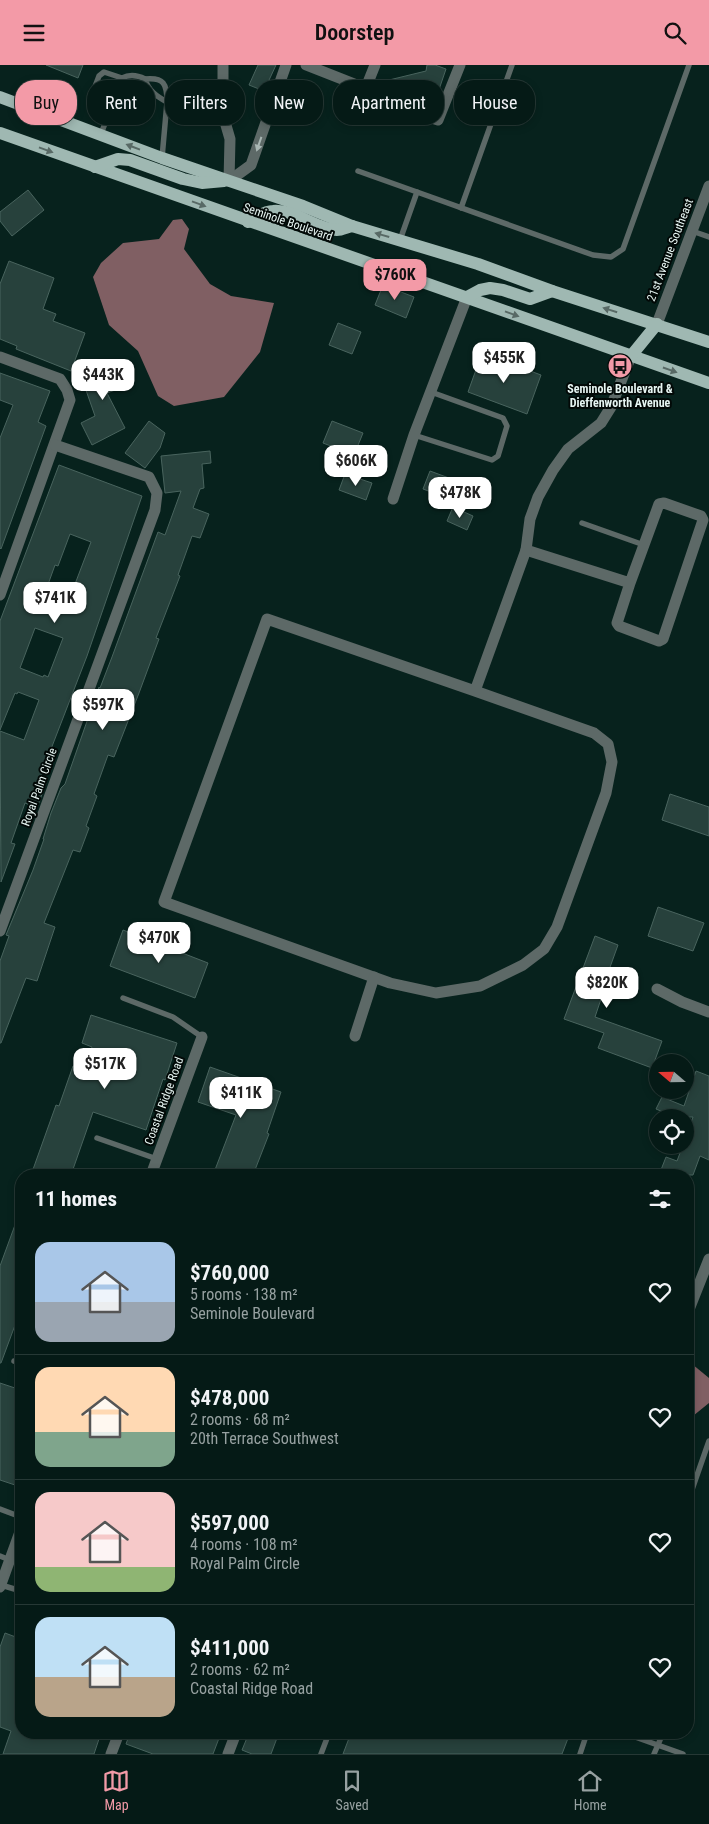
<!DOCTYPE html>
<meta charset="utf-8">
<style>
body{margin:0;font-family:"Roboto Condensed",sans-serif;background:#0e231f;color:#f1f3f6;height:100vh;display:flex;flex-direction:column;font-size:19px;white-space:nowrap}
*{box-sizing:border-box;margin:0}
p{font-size:16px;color:#97a1a1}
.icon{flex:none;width:28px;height:28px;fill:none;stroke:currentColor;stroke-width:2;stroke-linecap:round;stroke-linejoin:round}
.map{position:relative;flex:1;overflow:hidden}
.details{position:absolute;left:15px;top:1104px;width:679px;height:570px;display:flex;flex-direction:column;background:#051a16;border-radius:20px;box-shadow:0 2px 8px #0003,0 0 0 1px #263835}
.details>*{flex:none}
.guide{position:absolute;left:15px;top:15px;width:680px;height:45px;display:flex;gap:10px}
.needle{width:32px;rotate:290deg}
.fabs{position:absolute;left:649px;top:989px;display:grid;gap:10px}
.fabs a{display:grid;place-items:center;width:45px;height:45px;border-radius:50%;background:#051a16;box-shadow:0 2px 8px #0003,0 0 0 1px #263835;font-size:25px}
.price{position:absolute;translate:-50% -42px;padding:0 11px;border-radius:10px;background:#fff;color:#222;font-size:16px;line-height:32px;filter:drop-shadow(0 1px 2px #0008)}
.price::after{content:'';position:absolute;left:50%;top:30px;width:15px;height:11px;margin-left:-8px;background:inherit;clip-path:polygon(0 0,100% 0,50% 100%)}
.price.current{background:#f39aa7;color:#111}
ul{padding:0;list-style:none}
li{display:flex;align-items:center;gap:15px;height:125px;padding:0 20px}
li+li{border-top:1px solid #263835}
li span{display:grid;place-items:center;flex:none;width:140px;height:100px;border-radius:15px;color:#555}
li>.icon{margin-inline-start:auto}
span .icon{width:60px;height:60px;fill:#fffc;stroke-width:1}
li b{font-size:21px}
h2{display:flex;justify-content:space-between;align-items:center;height:60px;padding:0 20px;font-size:21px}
.pill{padding:0 18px;border-radius:20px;background:#051a16;box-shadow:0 2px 8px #0003,0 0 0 1px #263835;font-size:18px;line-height:45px}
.pill.current{background:#f39aa7;color:#111}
header{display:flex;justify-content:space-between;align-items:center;height:65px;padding:0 20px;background:#f39aa7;color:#111;font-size:22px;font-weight:600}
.tab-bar{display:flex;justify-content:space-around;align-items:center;height:70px;border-top:1px solid #263835;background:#051a16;font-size:14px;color:#97a1a1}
.tab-bar a{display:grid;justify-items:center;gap:2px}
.tab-bar .current{color:#f39aa7}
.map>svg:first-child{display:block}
</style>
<header><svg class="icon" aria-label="menu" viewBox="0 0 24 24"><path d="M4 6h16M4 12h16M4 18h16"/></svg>Doorstep<svg class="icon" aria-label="search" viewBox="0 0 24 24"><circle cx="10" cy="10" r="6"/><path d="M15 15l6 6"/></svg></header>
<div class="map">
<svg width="709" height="1689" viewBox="0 0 709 1689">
<rect width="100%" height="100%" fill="#07221d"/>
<!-- water -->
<g fill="#805f63">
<path d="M182 154 189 164 184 184 210 219 231 231 274 238 260 287 224 332 174 341 158 331 138 286 109 260 93 212 101 198 123 178 159 174 173 155Z"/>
<path d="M688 1297 692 1299 709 1313V1338L688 1355Z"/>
</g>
<!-- building -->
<g fill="#27413c" stroke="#49645e" fill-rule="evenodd">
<path d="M46 0H83L78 13Z"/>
<path d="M258 0H276L264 26 249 20Z"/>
<path d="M427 0H435L446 4 432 45 388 30 385 16 426 6Z"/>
<path d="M28 125 44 145 12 171 0 156V147Z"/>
<path d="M9 196 54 213 43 244 56 249 53 256 85 268 71 306 16 284 17 281 0 274V219Z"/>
<path d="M383 220 414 232 406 253 375 240Z"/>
<path d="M338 258 361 267 352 289 329 280Z"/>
<path d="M482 288 541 310 527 349 468 327Z"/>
<path d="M117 295 126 321 107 328 125 363 92 380 81 358 95 351 80 308Z"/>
<path d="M0 308 50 326 38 357 46 361 1 484 0 483V373L13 340 0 335Z"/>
<path d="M149 356 165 368 160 383 145 403 125 388Z"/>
<path d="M332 356 363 368 354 390 323 378Z"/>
<path d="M210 386 211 398 202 399 204 423 200 424 193 443 209 449 200 473 192 471 178 510 180 511 156 573 159 574 139 628 114 692 108 690 94 729 97 731 86 761 89 763 80 787 73 785 44 858 55 862 37 916 26 913 1 978H0V896L9 871 6 870 33 805 44 774H43L51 748 61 723 65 719 99 622 100 623 112 592 158 467 165 470 181 426 165 428 161 391Z"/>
<path d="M59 400 142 431 87 591 39 715 46 718 37 743 25 738 11 778 15 779 1 817 0 666 24 675 39 635 18 627 17 629 15 628 0 665V556ZM70 469 91 477 64 548 41 539 55 500 58 501ZM35 563 63 573 48 612 44 610 43 612 20 603Z"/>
<path d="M430 406 449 413 442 431 423 424Z"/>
<path d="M345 409 372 418 366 435 339 425Z"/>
<path d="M453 442 473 451 467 465 447 456Z"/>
<path d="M670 729 709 742V771L662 755Z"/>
<path d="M658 842 704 858 693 886 648 871Z"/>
<path d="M123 865 208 898 195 933 110 901Z"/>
<path d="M595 871 618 880 600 930 602 931 595 952 662 976 652 1003 598 983 604 968 564 954Z"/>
<path d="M91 950 177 978 165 1015 163 1014 146 1065 93 1047 71 1110H31L56 1040 59 1041 73 1001 85 1005 92 982 82 978Z"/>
<path d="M210 1002 281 1027 267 1068 269 1069 253 1110H213L236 1050 198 1037Z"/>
<path d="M696 1006 709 1011V1095L700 1091 693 1110H659L666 1092 677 1096 683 1080H685V1074L693 1052H675L656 1044 662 1032 684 1041Z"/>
<path d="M19 1149H21V1244L1 1298H0V1201Z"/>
<path d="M0 1318 21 1325V1405L15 1420 0 1415Z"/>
<path d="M5 1568 21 1574V1668H101L94 1689H3L11 1666 0 1662V1582Z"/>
<path d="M130 1668H221L213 1689H153L126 1679Z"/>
<path d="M249 1668H263L277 1673 271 1689H252L242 1685Z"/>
<path d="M351 1668H570L562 1689H343Z"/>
</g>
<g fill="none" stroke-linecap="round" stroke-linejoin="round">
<!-- service -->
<g stroke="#5d6967" stroke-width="5.5">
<path d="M91 32 99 11 104 7 122 13"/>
<path d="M101 69 122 13C130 9 137 10 145 14"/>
<path d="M162 93 167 37C156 31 149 26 145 14 164 12 167 19 167 37"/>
<path d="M358 106 417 127"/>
<path d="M461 143 512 0"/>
<path d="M692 166 709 172"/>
<path d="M400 175 417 127 593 190 611 192 623 184 689 0"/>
<path d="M414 370 492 395 498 391 507 361 503 353 431 327"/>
<path d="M582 458 644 480"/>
<path d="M123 933 173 952 202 972"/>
<path d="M97 1073 157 1094"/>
<path d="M14 1296 21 1298"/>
<path d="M688 1436 709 1376"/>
<path d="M0 1444 21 1452"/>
<path d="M0 1491 10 1495"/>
<path d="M1 1520 21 1526"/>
<path d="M17 1564 21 1553"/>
<path d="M624 1668 683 1689"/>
<path d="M321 1689 329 1668"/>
<path d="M580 1689 587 1668"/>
<path d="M654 1689 663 1668"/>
</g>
<!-- minor -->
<g stroke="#5d6967" stroke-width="11">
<path d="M223 0V50L230 74 229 116"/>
<path d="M306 0 357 20 388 39 438 55 460 0"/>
<path d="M365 25 375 0"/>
<path d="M229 116 251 100 286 0"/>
<path d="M657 259 709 121"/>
<path d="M0 292 60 314 67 325 70 335 0 530"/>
<path d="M393 434 414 370 467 232"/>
<path d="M526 485 630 518 617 558 619 561 659 576 663 574 703 455 701 451 664 438 659 439 630 518"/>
<path d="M475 626 594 668 608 679 612 697 606 728 557 862 544 884 523 900 480 921 436 928 390 918 164 837 267 554 475 626 526 485 530 454 538 432 553 405 568 384 601 358 611 342 631 291"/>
<path d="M0 866 155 445 157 428 149 412 55 380"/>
<path d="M657 924 682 937 709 947"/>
<path d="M355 971 374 912"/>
<path d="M151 1110 202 972"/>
<path d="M690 1242 709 1194"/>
<path d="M0 1522 21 1464"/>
<path d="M111 1689 119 1668"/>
<path d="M228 1689 236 1668"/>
</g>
<!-- primary -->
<g stroke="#9fb8b2" stroke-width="12">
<path d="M0 32 162 93 303 141 352 161 478 199 552 226 709 277"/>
<path d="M0 68C236 153 473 235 709 318"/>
<path d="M95 102 118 94 130 95 183 114 202 118 224 116"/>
<path d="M248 157C255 153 264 146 273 146 295 144 315 164 337 165 342 165 347 162 352 161"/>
<path d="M467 232 480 225 490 223 503 225 530 234 552 226"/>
<path d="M631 291 657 259"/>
</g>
</g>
<!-- one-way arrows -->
<defs><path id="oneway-solid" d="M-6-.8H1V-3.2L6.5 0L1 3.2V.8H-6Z" transform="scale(1.25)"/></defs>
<use fill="#a8b6b3" href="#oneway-solid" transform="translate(259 79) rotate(109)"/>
<g fill="#586965">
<use href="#oneway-solid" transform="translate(133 82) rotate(-159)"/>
<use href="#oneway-solid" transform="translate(46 85) rotate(20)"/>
<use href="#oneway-solid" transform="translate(199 139) rotate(20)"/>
<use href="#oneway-solid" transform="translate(382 170) rotate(-164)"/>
<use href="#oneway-solid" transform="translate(610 245) rotate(-163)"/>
<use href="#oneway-solid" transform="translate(512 249) rotate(20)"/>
<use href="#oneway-solid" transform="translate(670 305) rotate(19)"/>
</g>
<!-- icons -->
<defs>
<symbol id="bus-disc" viewBox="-11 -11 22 22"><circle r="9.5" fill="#f39aa7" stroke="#020907"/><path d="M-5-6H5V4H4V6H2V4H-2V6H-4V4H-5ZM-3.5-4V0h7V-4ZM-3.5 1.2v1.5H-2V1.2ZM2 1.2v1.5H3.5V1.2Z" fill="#111"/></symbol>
</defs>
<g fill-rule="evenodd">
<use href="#bus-disc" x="606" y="287" width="28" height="28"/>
</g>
<g text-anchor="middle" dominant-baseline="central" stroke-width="4" stroke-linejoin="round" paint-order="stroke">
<!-- street labels -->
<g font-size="12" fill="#e6f5f2" stroke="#020907">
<text transform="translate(288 157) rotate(19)">Seminole Boulevard</text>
<text transform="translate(670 185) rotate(-69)">21st Avenue Southeast</text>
<text transform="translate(39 722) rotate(-70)">Royal Palm Circle</text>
<text transform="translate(164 1036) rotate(-70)">Coastal Ridge Road</text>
</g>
<!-- poi labels -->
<g font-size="12" font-weight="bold" fill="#e6f5f2" stroke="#020907">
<text x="620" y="324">Seminole Boulevard &amp;<tspan x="620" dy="14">Dieffenworth Avenue</tspan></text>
</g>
</g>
</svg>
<div class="fabs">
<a><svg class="needle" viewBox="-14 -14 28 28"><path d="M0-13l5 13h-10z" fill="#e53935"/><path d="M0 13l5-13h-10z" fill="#97a1a1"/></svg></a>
<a><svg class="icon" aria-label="locate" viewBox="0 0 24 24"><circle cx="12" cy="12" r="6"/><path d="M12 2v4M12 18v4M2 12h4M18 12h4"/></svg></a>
</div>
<b class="price current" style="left:395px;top:236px">$760K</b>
<b class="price" style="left:504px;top:319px">$455K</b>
<b class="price" style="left:103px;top:336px">$443K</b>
<b class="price" style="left:356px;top:422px">$606K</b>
<b class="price" style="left:460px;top:454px">$478K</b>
<b class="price" style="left:55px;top:559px">$741K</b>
<b class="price" style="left:103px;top:666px">$597K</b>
<b class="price" style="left:159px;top:899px">$470K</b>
<b class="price" style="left:607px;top:944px">$820K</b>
<b class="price" style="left:105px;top:1025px">$517K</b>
<b class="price" style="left:241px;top:1054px">$411K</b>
<div class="guide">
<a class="pill current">Buy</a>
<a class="pill">Rent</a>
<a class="pill">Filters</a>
<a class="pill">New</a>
<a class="pill">Apartment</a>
<a class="pill">House</a>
</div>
<section class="details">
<h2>11 homes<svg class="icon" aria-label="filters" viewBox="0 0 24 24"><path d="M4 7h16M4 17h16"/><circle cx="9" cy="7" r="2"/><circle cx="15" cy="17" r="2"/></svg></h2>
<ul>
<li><span style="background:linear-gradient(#a9c7e8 60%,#9aa5b1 0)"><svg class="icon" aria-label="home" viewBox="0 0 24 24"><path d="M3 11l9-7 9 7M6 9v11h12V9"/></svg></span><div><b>$760,000</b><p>5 rooms · 138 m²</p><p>Seminole Boulevard</p></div><svg class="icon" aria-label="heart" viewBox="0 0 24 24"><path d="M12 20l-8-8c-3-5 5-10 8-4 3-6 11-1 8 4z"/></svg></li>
<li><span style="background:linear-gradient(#ffd9b3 65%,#7fa58c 0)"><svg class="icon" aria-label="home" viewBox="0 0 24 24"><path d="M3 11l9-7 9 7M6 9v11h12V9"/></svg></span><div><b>$478,000</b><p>2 rooms · 68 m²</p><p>20th Terrace Southwest</p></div><svg class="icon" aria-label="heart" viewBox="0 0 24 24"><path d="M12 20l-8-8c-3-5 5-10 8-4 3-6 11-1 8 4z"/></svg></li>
<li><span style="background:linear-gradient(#f6c9c9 75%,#8fb573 0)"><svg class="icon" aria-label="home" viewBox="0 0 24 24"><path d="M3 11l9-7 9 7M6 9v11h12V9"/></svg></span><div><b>$597,000</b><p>4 rooms · 108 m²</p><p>Royal Palm Circle</p></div><svg class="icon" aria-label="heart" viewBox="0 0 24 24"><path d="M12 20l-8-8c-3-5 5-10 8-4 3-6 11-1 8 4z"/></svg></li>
<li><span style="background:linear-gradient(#bfe0f5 60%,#b9a48a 0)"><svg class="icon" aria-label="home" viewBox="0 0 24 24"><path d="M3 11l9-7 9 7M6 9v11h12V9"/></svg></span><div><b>$411,000</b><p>2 rooms · 62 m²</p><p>Coastal Ridge Road</p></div><svg class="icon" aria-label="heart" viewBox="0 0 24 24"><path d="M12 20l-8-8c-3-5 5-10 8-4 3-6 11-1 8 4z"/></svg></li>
</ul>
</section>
</div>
<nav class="tab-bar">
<a class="current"><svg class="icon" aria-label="map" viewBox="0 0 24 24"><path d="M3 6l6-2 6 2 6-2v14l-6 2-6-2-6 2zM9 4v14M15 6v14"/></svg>Map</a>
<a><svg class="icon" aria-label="saved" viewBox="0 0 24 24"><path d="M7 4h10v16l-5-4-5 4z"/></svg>Saved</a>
<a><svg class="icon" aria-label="home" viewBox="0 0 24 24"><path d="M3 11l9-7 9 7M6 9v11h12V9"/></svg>Home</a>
</nav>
